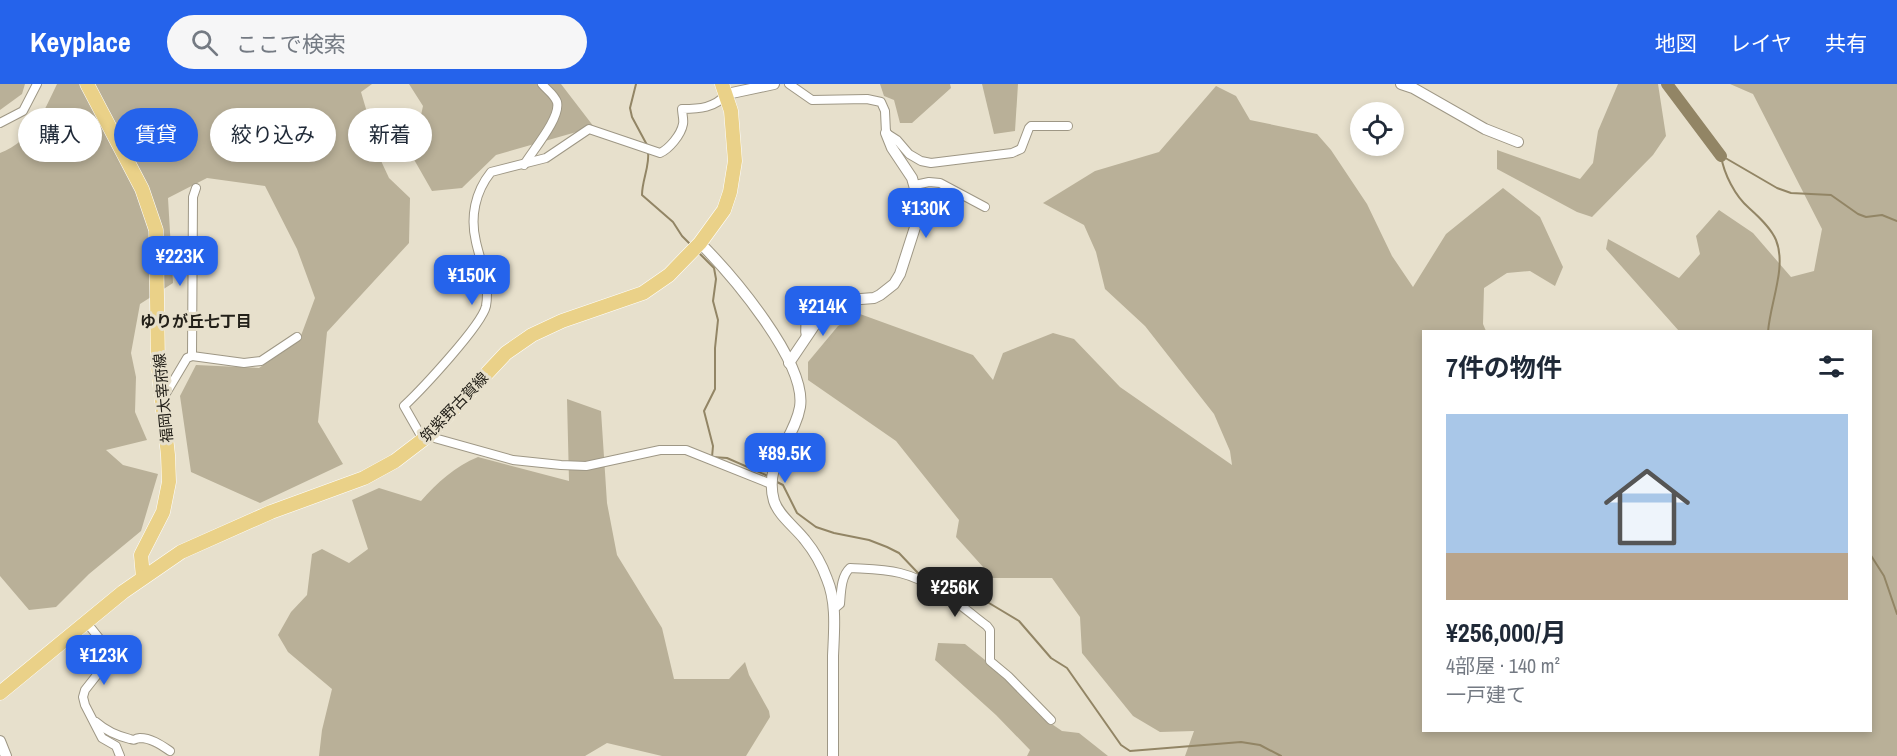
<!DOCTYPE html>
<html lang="ja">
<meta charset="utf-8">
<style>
body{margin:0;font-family:"Archivo Narrow","Noto Sans JP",sans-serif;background:#f6f6f7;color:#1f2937;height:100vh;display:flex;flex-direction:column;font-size:22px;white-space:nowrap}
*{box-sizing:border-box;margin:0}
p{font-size:20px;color:#747a83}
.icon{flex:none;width:33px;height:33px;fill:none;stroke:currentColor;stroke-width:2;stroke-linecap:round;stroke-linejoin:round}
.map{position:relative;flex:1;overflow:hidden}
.drawer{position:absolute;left:1422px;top:246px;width:450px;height:402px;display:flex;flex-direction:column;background:#fff;border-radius:0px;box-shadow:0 3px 9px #0003}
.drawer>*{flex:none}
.top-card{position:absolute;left:18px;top:24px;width:570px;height:54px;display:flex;gap:12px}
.fabs{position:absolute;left:1350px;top:18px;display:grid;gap:12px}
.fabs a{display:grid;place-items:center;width:54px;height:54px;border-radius:50%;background:#fff;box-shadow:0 3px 9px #0003;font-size:30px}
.price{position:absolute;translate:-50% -51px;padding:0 14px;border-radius:12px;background:#2563eb;color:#fff;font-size:20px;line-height:39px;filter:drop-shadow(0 2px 3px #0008)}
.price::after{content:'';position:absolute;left:50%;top:36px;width:18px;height:14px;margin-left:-9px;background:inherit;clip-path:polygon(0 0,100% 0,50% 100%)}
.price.current{background:#222;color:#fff}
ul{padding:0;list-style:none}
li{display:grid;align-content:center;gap:12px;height:318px;padding:0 24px}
li span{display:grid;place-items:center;height:186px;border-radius:0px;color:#555}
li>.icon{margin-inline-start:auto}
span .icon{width:108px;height:108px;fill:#fffc;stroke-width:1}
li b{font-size:26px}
h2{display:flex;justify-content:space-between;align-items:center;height:72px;padding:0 24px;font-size:26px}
.chip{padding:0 21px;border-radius:27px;background:#fff;box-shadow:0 3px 9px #0003;font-size:21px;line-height:54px}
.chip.current{background:#2563eb;color:#fff}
header{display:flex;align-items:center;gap:36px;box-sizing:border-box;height:84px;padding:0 30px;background:#2563eb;color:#fff}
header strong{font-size:28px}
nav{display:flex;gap:33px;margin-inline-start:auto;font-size:21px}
.search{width:420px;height:54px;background:#f6f6f7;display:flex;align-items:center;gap:15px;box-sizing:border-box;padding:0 21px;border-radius:33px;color:#747a83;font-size:22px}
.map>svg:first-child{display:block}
</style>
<header>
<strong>Keyplace</strong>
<div class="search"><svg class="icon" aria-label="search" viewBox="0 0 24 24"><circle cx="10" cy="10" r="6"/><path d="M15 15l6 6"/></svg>ここで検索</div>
<nav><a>地図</a><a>レイヤ</a><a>共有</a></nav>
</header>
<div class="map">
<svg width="1897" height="672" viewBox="0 0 1897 672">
<rect width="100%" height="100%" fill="#e7e0cc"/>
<!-- green -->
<g fill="#b9b098">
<path d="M0 0H25L22 10 0 26Z"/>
<path d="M57 0H372L361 8 382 79 389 94 410 114 409 159 327 248 318 338 343 380 260 419 191 388 180 312 196 281 259 284 299 257 315 214 297 165 265 102 207 94 168 114 173 199 140 220 131 269 136 293 135 328 147 356 106 366 123 381 158 390 141 447 89 490 56 523 29 526 0 492V69C33 56 43 29 57 0Z"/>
<path d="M409 0H561L594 43 496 71 462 104 432 107 412 72 423 22Z"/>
<path d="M880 0H950L951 4 912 39H900L894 16 884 12Z"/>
<path d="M982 0H1018L1015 47 994 50Z"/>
<path d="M1618 0H1658L1666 52 1653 71 1592 133 1577 128 1497 85V66L1580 95 1593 79 1598 47Z"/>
<path d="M1730 0H1897V672H1185L1194 647 1160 648 1133 632 1082 569 1080 533 1052 494H993L956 453 959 436 896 357 808 296V278L838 242 860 230 973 271 993 296 1003 269 1053 249 1074 255 1120 303 1232 381 1230 367 1214 330 1145 242 1105 205 1096 168 1084 141 1043 119 1095 87 1159 68 1216 2 1236 12 1250 36 1317 50 1331 66 1367 120 1392 172 1413 203 1446 150 1503 104 1540 133 1563 183 1555 202 1530 187 1507 189 1484 204 1483 240 1486 247 1424 248V646H1870V248L1679 247 1606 165 1608 155 1679 194 1700 170 1696 152 1719 126 1753 149 1791 193 1814 187 1822 145 1753 10Z"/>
<path d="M567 315 601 327 607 419 617 471 662 544 674 595H729L745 578 749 591 769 627 770 633 746 672H662L607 659 585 672H319L322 646 332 605 288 568 278 551 291 528 307 511 312 470 322 465 349 479 368 465 352 416 379 404 421 417C437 399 455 382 478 373L569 397Z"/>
<path d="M938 559 965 560 995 584 1043 634 1062 647 1079 649 1108 672H1027L1030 666 996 631 935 576Z"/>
</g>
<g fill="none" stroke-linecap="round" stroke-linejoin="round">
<!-- stream -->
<g stroke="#928565" stroke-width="2">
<path d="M636 0 630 24 632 33 647 61"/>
<path d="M648 67C650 82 642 96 642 111L673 138 682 152 692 162"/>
<path d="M1721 72C1724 90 1735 112 1749 124 1759 133 1771 144 1776 156 1787 183 1770 219 1768 248"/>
<path d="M1722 72 1777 104 1791 109 1831 111 1858 130 1866 133 1882 131 1897 137"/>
<path d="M698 168 714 184 716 195 713 217 718 236 715 264V305L704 327 713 362 712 373 727 374 768 392"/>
<path d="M775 397 783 401 797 429 816 443 834 449 869 456 887 463 899 469 918 489 947 505 989 519 1019 537 1051 574 1067 584 1121 661 1130 667 1241 658 1260 661 1281 672"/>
<path d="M1870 470 1884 492 1897 530"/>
</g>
<!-- river -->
<path stroke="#928565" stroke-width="12" d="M1667 0 1721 72"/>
<defs>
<g id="minor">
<path d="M789 0 812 16 867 15 881 18 885 27 886 49 897 56 909 70 921 77 931 79 1012 69 1021 65 1029 44 1031 42H1068"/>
<path d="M727 10C714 24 700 25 682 25 682 29 684 36 683 40 681 51 669 65 660 69L589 45 546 74 491 88C475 108 470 133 476 158 481 180 490 199 486 222 482 241 421 306 404 322L420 350 513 376 561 381 586 382 660 366H686L771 400"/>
<path d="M0 39 23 27 37 0"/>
<path d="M524 81C532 67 561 34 557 18 554 10 547 6 542 0"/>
<path d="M915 101 929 98 940 99 985 123"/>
<path d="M806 253C804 244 805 238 808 229 814 209 832 211 848 216"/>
<path d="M192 272 244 279 261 277 297 253"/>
<path d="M161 313 165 311 187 274 192 272 193 113 196 104"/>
<path d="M834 525 840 520C841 508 841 492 850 484 866 485 884 485 900 489 933 497 961 522 987 542L990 546V577L1008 592 1051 636"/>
<path d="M87 539 107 564 100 587 85 606 83 613 85 621 102 654 116 662 120 672"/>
<path d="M96 638C105 646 118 652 130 655 137 657 132 655 140 654 151 654 161 661 170 667"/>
</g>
<g id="tertiary">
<path d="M1401 0 1413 4 1485 45 1518 58"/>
<path d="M727 10 774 0"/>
<path d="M700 159C731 190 807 278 800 323 794 357 763 378 774 417 779 432 795 443 805 456 814 467 822 481 827 495 837 519 834 547 833 572 833 605 833 639 833 672"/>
<path d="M789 279 816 239 828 228 848 216 874 214 880 211 894 200 900 190 917 137 919 119 912 94 892 64 886 49"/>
<path d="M0 657 6 672"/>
</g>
<g id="primary">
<path d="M87 0 142 105 156 146 158 282 168 371 169 398 163 428 141 471 143 493"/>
<path d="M0 609 123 508 181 468 271 428 364 394 395 377 429 351 506 269 532 251 562 237 643 209 669 191 700 159 724 126 730 108 735 77 731 27 722 0"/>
</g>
</defs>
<!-- minor casing -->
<use href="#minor" stroke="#9e9785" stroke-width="10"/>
<!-- tertiary casing -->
<use href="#tertiary" stroke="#9e9785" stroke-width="12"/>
<!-- primary casing -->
<use href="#primary" stroke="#fff" stroke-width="15"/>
<!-- minor -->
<use href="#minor" stroke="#fff" stroke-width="8"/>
<!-- tertiary -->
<use href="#tertiary" stroke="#fff" stroke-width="10"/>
<!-- primary -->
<use href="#primary" stroke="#ead188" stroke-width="14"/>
</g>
<g text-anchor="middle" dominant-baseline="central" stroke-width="6" stroke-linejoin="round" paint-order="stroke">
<!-- street labels -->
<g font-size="15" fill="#232019" stroke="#e7e0cc">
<text transform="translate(163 314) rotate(-95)">福岡太宰府線</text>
<text transform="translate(454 323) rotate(-46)">筑紫野古賀線</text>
</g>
<!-- neighbourhood labels -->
<g font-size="16" font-weight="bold" fill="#232019" stroke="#e7e0cc">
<text x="196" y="237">ゆりが丘七丁目</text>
</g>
</g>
</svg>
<div class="fabs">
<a><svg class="icon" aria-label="locate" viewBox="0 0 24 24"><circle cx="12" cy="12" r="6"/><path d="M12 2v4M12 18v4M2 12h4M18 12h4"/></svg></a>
</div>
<b class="price" style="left:926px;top:155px">¥130K</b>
<b class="price" style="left:180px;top:203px">¥223K</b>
<b class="price" style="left:472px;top:222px">¥150K</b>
<b class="price" style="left:823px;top:253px">¥214K</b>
<b class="price" style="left:785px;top:400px">¥89.5K</b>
<b class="price current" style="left:955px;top:534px">¥256K</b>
<b class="price" style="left:104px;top:602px">¥123K</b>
<div class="top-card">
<a class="chip">購入</a>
<a class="chip current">賃貸</a>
<a class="chip">絞り込み</a>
<a class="chip">新着</a>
</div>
<section class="drawer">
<h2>7件の物件<svg class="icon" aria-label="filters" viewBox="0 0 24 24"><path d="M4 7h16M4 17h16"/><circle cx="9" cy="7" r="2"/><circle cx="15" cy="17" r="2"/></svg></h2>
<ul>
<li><span style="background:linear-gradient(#a9c7e8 75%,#b9a48a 0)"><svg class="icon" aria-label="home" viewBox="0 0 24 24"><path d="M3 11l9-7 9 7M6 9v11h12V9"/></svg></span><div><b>¥256,000/月</b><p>4部屋 · 140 m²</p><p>一戸建て</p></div></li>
</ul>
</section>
</div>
